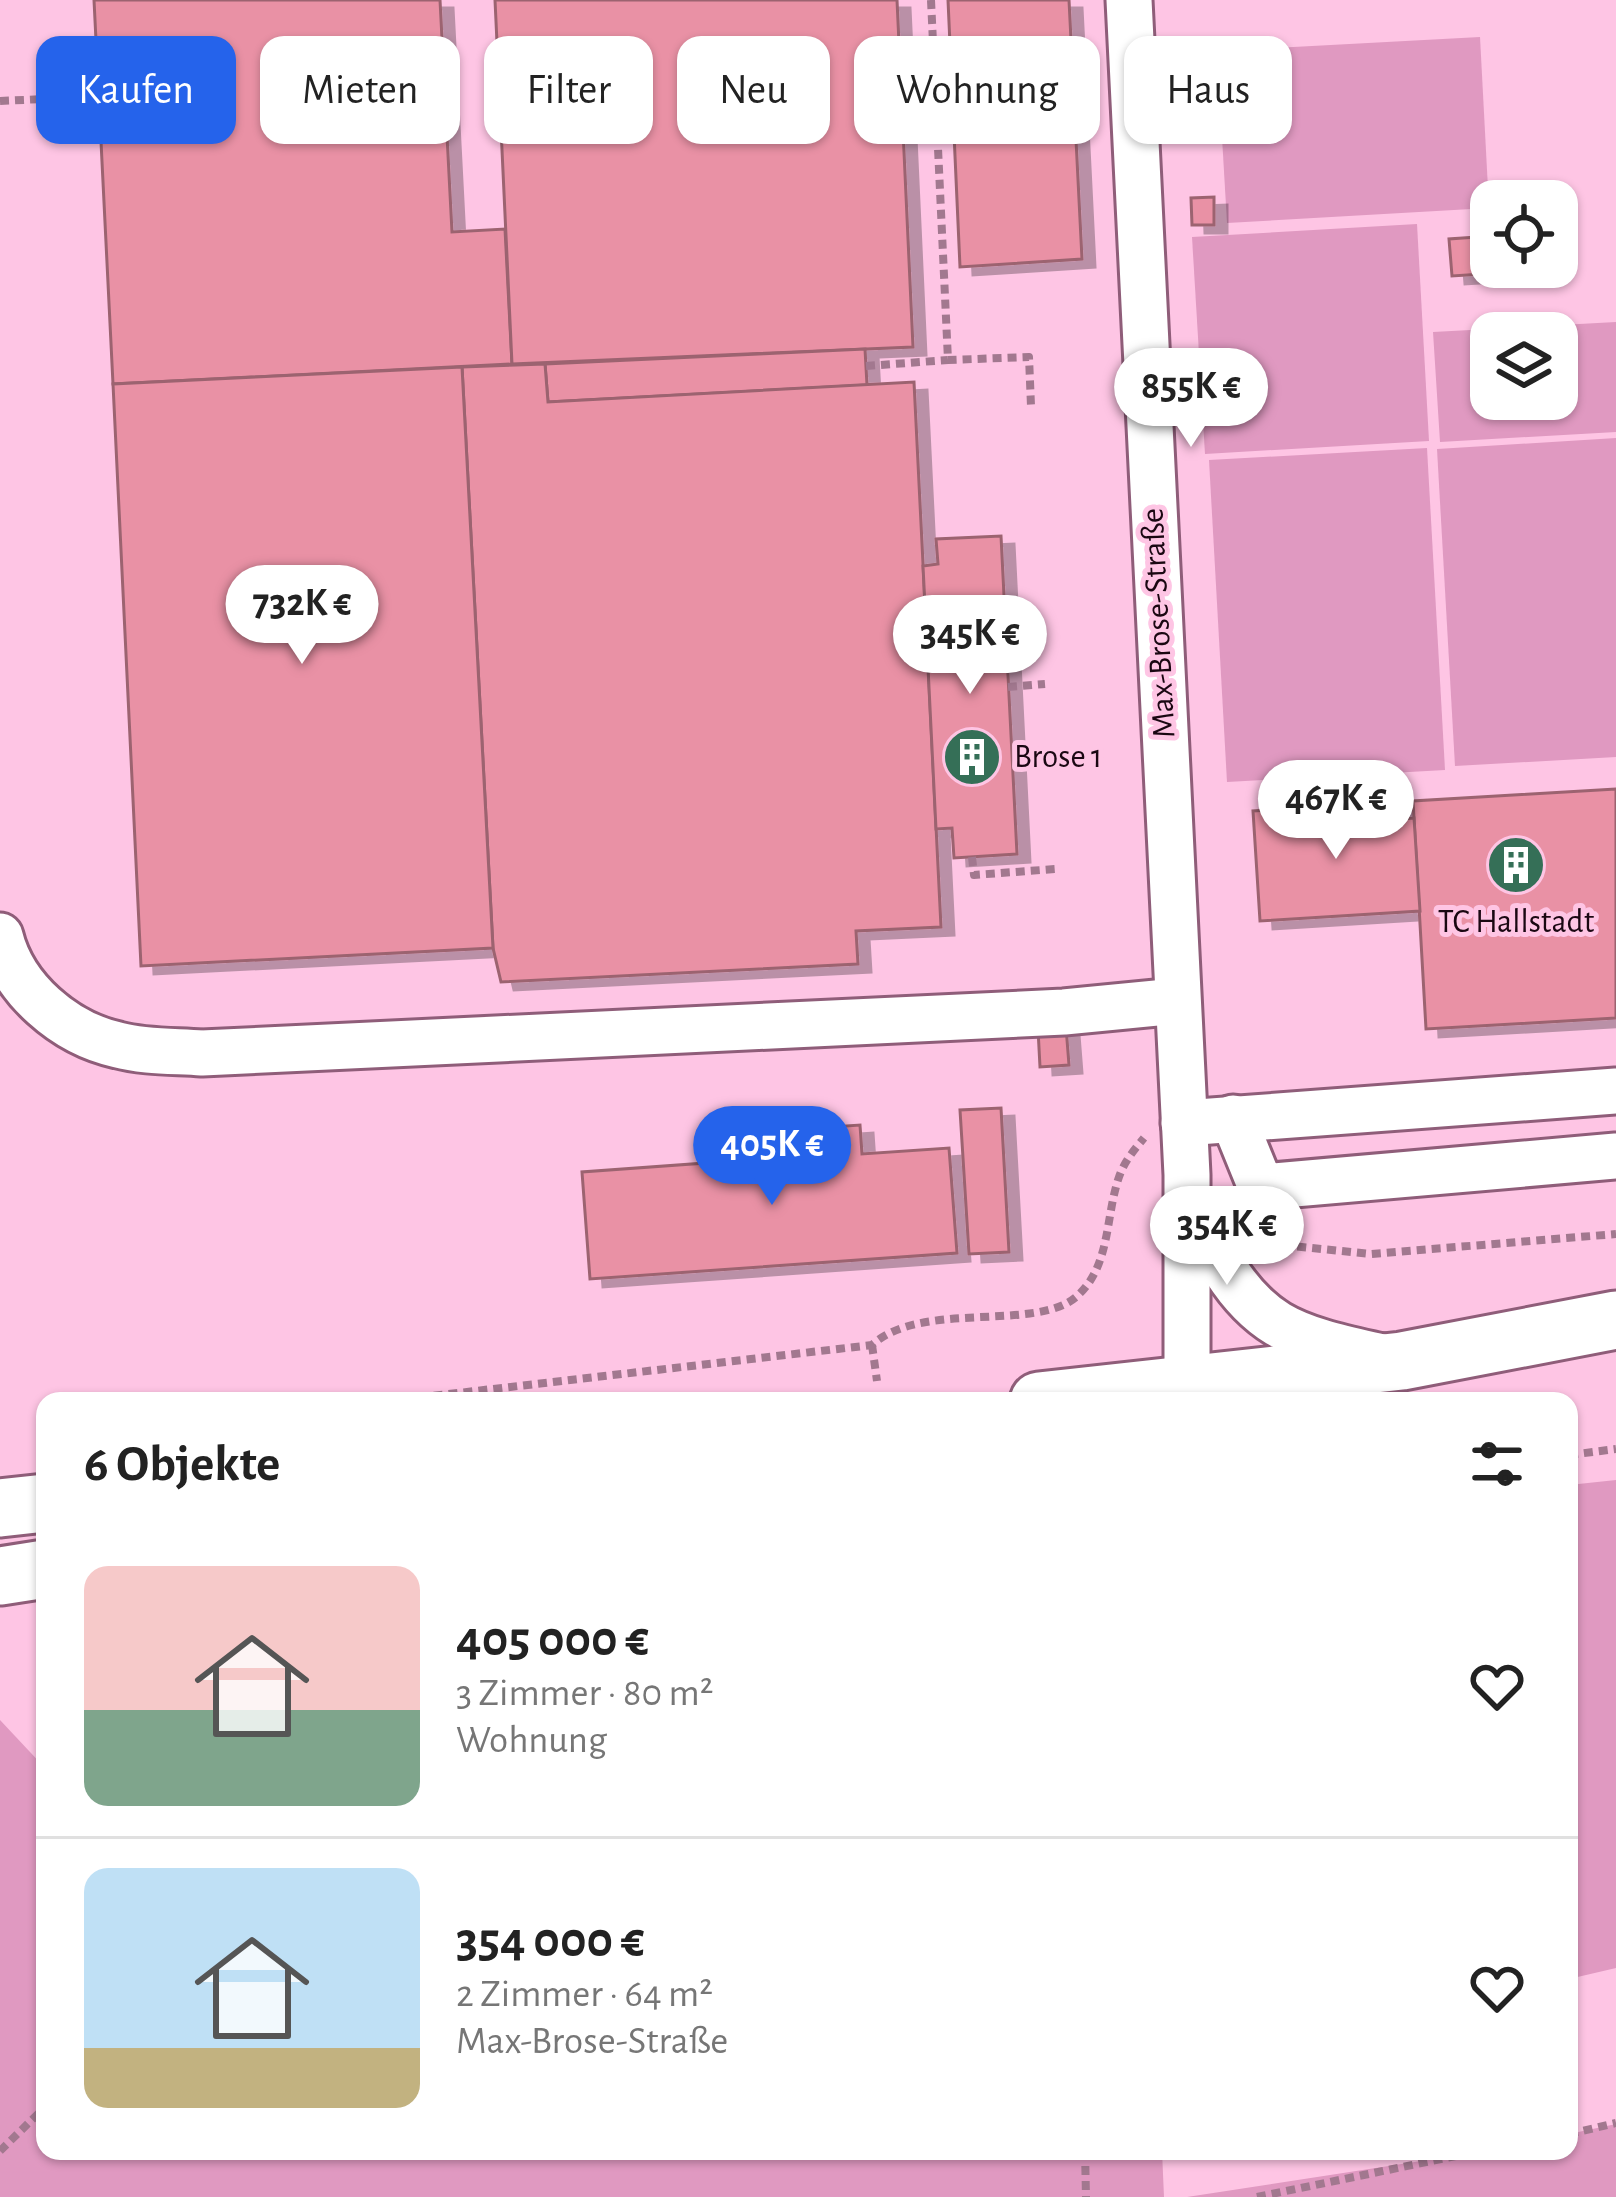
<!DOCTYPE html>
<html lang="de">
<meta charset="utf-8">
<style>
body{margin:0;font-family:"Alegreya Sans",sans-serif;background:#f2f2f2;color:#222;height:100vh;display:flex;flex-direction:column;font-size:45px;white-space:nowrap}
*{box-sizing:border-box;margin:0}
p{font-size:39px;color:#767676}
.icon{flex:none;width:66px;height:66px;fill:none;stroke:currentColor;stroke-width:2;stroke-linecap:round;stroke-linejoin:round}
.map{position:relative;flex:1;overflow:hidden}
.panel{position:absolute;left:36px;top:1392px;width:1542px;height:768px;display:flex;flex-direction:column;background:#fff;border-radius:24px;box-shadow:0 3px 9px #0004}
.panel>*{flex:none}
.top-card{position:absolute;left:36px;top:36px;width:1545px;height:108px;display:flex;gap:24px}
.buttons{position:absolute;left:1470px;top:180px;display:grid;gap:24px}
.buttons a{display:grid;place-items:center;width:108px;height:108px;border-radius:24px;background:#fff;box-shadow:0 3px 9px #0004;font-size:60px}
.price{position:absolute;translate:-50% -102px;padding:0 27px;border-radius:42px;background:#fff;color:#222;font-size:39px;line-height:78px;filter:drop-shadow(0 3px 6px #0008)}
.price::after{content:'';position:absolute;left:50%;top:72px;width:36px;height:27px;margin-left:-18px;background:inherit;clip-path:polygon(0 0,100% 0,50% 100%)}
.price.active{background:#2563eb;color:#fff}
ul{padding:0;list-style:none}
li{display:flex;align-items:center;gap:36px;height:300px;padding:0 48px}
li+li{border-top:3px solid #e0e0e0}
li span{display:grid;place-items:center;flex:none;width:336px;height:240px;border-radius:24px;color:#555}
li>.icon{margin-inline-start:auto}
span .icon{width:144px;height:144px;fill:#fffc;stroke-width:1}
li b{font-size:51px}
h2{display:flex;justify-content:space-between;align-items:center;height:144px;padding:0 48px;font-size:51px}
.chip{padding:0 42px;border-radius:24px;background:#fff;box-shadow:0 3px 9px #0004;font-size:42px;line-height:108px}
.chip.active{background:#2563eb;color:#fff}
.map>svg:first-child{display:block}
</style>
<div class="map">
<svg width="1616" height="2197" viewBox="0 0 1616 2197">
<defs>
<filter id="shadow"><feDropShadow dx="13" dy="8" stdDeviation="0" flood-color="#0004"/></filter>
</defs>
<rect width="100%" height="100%" fill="#fec5e4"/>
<!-- green -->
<g fill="#e099c1" fill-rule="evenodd">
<path d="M1480 37 1489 208 1227 223 1217 51Z"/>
<path d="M1417 224 1429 441 1205 454 1192 237Z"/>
<path d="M1616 322V432L1440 442 1433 332ZM1491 333H1557V399H1491Z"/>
<path d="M1616 438V757L1455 766 1437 449Z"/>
<path d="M1427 448 1445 770 1227 782 1209 460Z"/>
<path d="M1616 1480V1968L1569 1979V1485Z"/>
<path d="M0 1720 45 1768V2151H1162L1164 2197H0Z"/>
<path d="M1616 2124V2197H1187L1486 2151H1569V2134Z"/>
</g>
<!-- building -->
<g fill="#e991a5" stroke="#9c6370" stroke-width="3" filter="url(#shadow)">
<path d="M94 0H440L452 232 505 229 512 364 113 384Z"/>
<path d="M495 0H897L913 347 512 364Z"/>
<path d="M948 0H1069L1082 259 960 267Z"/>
<path d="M1214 197V225H1192L1191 198Z"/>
<path d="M1491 236V267H1513L1514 272 1452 276 1449 239Z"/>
<path d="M865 349 867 385 548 402 545 364Z"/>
<path d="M545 364 548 402 914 382 941 927 856 931 858 964 501 982 493 948 462 367Z"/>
<path d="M462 367 493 948 141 966 113 384Z"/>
<path d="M1001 536 1017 854 954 858 952 828 936 829 923 566 938 564 936 539Z"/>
<path d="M1616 789V1018L1426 1029 1413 801Z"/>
<path d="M1401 802 1402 819 1414 818 1420 911 1260 921 1253 811Z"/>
<path d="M1066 1027 1069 1065 1040 1067 1038 1029Z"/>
<path d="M1001 1108 1009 1252 969 1254 960 1110Z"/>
<path d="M860 1125 862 1154 949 1148 957 1253 590 1279 582 1172 760 1159 758 1132Z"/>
</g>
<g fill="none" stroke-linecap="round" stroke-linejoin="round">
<defs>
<g id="minor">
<path d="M1129 0 1187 1175V1401"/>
<path d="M0 936C13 989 64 1033 118 1045 144 1052 174 1051 202 1053L1064 1012 1177 1001"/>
<path d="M1233 1118 1261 1187 1616 1156"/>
<path d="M1184 1123 1616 1091"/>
<path d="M1192 1203C1210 1247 1235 1298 1278 1324 1308 1342 1352 1350 1386 1358"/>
</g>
<g id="major">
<path d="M1039 1401 1402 1361 1616 1320"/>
<path d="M0 1508 45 1503"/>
<path d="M0 1576 45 1569"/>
</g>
</defs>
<!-- minor casing -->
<use href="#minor" stroke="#8f5d79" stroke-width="51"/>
<!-- major casing -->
<use href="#major" stroke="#8f5d79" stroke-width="63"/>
<!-- path -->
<g stroke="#a2788f" stroke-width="8" stroke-dasharray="9 6" stroke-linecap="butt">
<path d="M931 0 948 360 1029 357 1031 406"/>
<path d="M0 101 87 97 89 119 100 118"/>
<path d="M866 366 948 360"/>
<path d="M1008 687 1045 684"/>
<path d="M972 857 974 875 1055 869"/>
<path d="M1275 1228 1292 1246 1371 1254 1616 1234"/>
<path d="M872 1345 877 1381"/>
<path d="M389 1401 872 1345C921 1300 1035 1332 1076 1297 1111 1267 1105 1217 1119 1177 1124 1162 1134 1150 1144 1138"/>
<path d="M1569 1455 1616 1449"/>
<path d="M1569 2134 1616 2123"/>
<path d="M0 2151 45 2107"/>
<path d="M1085 2151 1086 2197"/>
<path d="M1257 2197 1480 2151"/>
</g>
<!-- minor -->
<use href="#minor" stroke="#fff" stroke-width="45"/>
<!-- major -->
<use href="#major" stroke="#fff" stroke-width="57"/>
</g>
<!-- icons -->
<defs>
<symbol id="building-disc" viewBox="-11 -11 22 22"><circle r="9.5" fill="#356f57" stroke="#fec5e4"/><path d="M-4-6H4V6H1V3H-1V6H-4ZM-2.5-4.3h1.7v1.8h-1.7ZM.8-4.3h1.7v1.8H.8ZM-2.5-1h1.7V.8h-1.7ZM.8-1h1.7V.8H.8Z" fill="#fff"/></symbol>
</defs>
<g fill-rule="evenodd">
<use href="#building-disc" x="939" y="724" width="66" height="66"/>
<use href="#building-disc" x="1483" y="832" width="66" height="66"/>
</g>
<g text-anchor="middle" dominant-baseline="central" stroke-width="10" stroke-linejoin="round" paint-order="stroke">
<!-- street labels -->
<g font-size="33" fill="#1a0712" stroke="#fec5e4">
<text transform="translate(1159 623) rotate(-93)">Max-Brose-Straße</text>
</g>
<!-- poi labels -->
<g font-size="33" fill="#1a0712" stroke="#fec5e4" text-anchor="start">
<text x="1014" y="757">Brose 1</text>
<text x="1516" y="922" text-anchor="middle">TC Hallstadt</text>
</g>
</g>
</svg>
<div class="buttons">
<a><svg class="icon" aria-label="locate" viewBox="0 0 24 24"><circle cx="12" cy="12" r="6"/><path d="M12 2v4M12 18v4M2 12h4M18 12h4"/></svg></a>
<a><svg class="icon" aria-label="layers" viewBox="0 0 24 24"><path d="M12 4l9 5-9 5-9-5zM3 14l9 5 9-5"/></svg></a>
</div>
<b class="price" style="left:1191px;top:450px">855K €</b>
<b class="price" style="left:302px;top:667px">732K €</b>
<b class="price" style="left:970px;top:697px">345K €</b>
<b class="price" style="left:1336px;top:862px">467K €</b>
<b class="price active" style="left:772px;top:1208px">405K €</b>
<b class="price" style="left:1227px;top:1288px">354K €</b>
<div class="top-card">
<a class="chip active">Kaufen</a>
<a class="chip">Mieten</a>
<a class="chip">Filter</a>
<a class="chip">Neu</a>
<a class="chip">Wohnung</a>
<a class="chip">Haus</a>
</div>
<section class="panel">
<h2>6 Objekte<svg class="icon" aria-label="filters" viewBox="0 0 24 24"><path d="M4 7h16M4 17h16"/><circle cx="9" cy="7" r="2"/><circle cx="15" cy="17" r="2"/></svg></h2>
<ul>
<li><span style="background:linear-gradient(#f6c9c9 60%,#7fa58c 0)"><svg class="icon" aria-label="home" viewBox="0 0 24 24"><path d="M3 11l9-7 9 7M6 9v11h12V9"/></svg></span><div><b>405 000 €</b><p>3 Zimmer · 80 m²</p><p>Wohnung</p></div><svg class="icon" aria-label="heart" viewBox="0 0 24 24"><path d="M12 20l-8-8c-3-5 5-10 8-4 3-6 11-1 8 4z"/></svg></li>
<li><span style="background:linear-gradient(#bfe0f5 75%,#c2b280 0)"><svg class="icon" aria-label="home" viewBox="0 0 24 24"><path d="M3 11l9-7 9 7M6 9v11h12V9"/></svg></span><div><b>354 000 €</b><p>2 Zimmer · 64 m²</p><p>Max-Brose-Straße</p></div><svg class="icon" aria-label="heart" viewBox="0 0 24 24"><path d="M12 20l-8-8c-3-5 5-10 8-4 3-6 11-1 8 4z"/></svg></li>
</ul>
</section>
</div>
